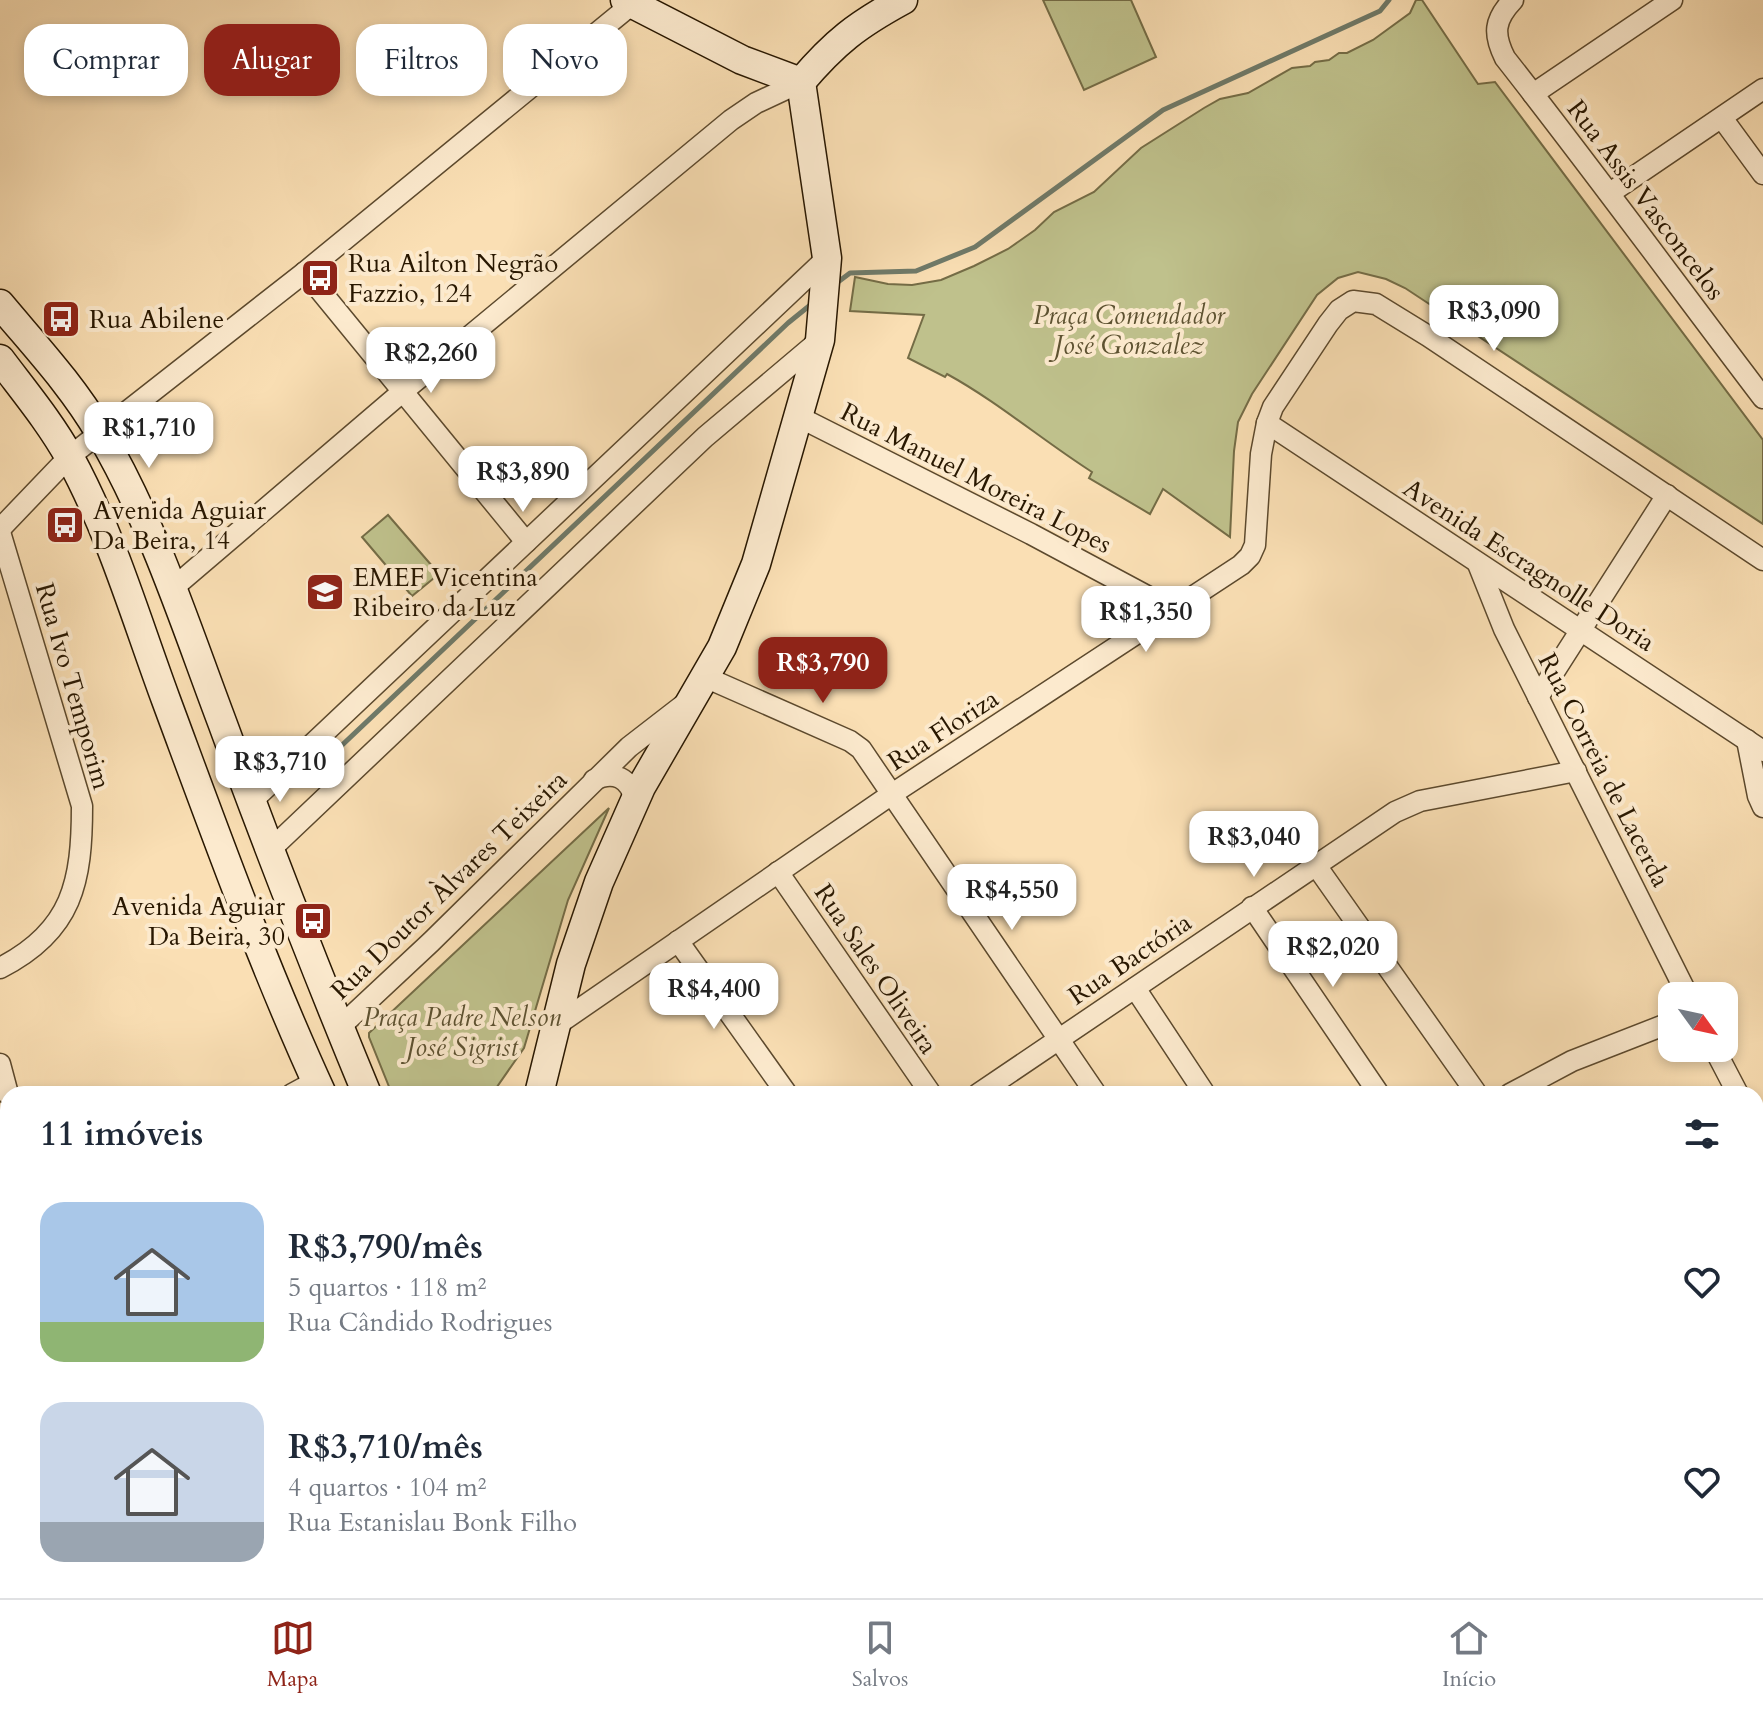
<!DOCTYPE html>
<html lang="pt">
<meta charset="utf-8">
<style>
body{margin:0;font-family:Cardo,serif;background:#f2f2f3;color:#1f2937;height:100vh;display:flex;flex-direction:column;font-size:30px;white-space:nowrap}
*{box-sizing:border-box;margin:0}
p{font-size:26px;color:#747a83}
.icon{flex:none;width:44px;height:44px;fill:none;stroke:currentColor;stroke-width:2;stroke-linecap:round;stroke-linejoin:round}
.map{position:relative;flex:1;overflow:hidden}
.drawer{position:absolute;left:0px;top:1086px;width:1764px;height:512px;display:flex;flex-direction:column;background:#fff;border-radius:24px 24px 0 0;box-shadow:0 4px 12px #0003}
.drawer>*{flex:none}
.top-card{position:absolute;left:24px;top:24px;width:800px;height:72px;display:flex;gap:16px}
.needle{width:52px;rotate:123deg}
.fabs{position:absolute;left:1658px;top:982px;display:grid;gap:16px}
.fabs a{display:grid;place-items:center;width:80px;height:80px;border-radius:16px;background:#fff;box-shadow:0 4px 12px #0003;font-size:40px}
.price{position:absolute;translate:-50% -68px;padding:0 18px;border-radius:16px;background:#fff;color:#222;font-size:26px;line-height:52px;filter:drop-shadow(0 2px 4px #0008)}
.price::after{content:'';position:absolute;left:50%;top:48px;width:24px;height:18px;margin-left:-12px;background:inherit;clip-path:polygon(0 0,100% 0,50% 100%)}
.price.current{background:#8f2418;color:#fff}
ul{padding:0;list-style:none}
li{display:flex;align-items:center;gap:24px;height:200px;padding:0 40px}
li span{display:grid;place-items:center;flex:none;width:224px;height:160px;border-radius:24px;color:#555}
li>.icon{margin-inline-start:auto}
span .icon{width:96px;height:96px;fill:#fffc;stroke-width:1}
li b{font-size:34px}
h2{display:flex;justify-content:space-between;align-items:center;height:96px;padding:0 40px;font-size:34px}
.chip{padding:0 28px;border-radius:24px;background:#fff;box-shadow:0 4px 12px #0003;font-size:28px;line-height:72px}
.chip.current{background:#8f2418;color:#fff}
.tab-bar{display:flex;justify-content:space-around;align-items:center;height:112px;border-top:2px solid #e0e1e3;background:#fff;font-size:22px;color:#747a83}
.tab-bar a{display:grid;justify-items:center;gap:4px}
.tab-bar .current{color:#8f2418}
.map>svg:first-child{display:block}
</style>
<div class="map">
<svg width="1763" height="1598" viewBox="0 0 1763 1598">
<rect width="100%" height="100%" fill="#fadfb4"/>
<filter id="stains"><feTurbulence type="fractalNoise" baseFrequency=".0025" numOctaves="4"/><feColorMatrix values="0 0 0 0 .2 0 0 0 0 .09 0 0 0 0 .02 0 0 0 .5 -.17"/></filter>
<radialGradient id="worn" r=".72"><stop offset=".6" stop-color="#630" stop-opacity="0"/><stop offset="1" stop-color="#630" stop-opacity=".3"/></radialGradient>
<!-- green -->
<g fill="#bfc18c" stroke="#746c46" stroke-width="2">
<path d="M1043 0H1131L1156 57 1084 90Z"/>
<path d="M1416 0H1422L1478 84 1495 82 1763 440V524L1405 288 1386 279 1358 272 1338 278 1317 295 1252 394 1238 422 1234 451 1230 537 1163 489 1150 514 1089 478 1092 472C1042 440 998 402 947 374L945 377 908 358 924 315 850 311 855 277 888 284 912 285 941 280 974 266 1008 249 1035 230 1054 212 1094 192 1141 148 1204 108 1220 99 1248 93 1292 68 1310 66 1315 62 1329 60 1339 53H1347L1373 40 1410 13Z"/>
<path d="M388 515 439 574 412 596 362 537Z"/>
<path d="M609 808 568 900 524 1048 492 1094H392L369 1037V1033Z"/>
</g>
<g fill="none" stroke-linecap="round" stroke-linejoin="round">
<!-- stream -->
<g stroke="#6f7a69" stroke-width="5">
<path d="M834 285 850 273 916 271 975 247 1163 110 1380 11 1389 0"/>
<path d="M301 784 788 323 814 302"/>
</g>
<defs>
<g id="street">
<path d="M1513 0C1494 20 1493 34 1505 58 1593 170 1677 285 1763 398"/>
<path d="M1533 94 1672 0"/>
<path d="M1722 118 1763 174"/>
<path d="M1610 193 1763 89"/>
<path d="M305 272 526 542"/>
<path d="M797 416 1031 534 1173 610"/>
<path d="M1267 423 1763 751"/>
<path d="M0 529 69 457 305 272 631 5"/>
<path d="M0 532 82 806C82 881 73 931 0 968"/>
<path d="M1478 564 1504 629 1688 996"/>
<path d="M173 588 401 393 731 120 756 103 801 82"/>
<path d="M705 677 850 741 861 749 1096 1094"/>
<path d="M1538 697 1667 495"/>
<path d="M1747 740 1758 796 1763 807"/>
<path d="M594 780C614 770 630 778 635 800"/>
<path d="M251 802 827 258"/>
<path d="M270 850 705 437 820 340"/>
<path d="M1315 864 1477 1094"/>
<path d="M778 872 931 1094"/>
<path d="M1252 907 1379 1094"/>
<path d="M678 941 787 1094"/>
<path d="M1135 988 1205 1094"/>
<path d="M555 1026 892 794 1241 565 1250 556 1255 545 1261 454 1267 423 1273 407 1328 324 1339 310 1353 301 1376 304 1428 336 1763 560"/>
<path d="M340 1027 431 942 629 747 682 706"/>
<path d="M1714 1048 1738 1094"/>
<path d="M0 1064 8 1094"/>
<path d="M292 1094 316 1081"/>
<path d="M978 1094 1395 812 1420 801 1576 771"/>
<path d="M1510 1094 1572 1061 1672 1022"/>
<path d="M1756 1130 1763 1144"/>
<path d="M0 1198 8 1194"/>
<path d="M1756 1338 1763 1334"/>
<path d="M1756 1407 1763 1420"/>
<path d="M0 1499 8 1515"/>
<path d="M45 1590 49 1598"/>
<path d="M230 1590 234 1598"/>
<path d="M316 1590 318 1598"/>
<path d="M447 1590 448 1598"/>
<path d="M587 1590 589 1598"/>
<path d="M739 1590 740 1598"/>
<path d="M1327 1590 1330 1598"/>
<path d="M1482 1590 1486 1598"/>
<path d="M1657 1590 1661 1598"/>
<path d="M1165 1598 1174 1590"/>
<path d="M1381 1598 1400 1590"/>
</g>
<g id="secondary">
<path d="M625 0 742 60 801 82"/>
<path d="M801 82C835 42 857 25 903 0"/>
<path d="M0 304C35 346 72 385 100 433 153 523 185 624 222 722 268 847 316 971 367 1094"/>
<path d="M0 359C24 391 50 422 70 458 111 533 136 619 166 700 215 832 263 966 322 1094"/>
<path d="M539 1094 571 964 599 882 641 787 722 647 756 564 820 340 827 258 801 82"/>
<path d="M809 1590 819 1598"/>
<path d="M856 1590 866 1598"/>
<path d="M276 1598 282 1590"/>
</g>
</defs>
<!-- street casing -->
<use href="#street" stroke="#5c492d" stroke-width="23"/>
<!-- secondary casing -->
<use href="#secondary" stroke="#281700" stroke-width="31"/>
<!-- street -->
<use href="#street" stroke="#fceace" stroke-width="20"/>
<!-- secondary -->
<use href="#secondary" stroke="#fceace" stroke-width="28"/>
</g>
<!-- icons -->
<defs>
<symbol id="bus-square" viewBox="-11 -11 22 22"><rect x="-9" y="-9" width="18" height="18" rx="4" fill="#8f2418" stroke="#fceace"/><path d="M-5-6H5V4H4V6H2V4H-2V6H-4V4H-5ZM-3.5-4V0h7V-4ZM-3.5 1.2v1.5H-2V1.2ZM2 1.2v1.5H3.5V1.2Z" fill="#fff"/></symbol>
<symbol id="school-square" viewBox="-11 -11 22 22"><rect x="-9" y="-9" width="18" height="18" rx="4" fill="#8f2418" stroke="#fceace"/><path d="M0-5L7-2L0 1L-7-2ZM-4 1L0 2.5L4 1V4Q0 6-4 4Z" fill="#fff"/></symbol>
</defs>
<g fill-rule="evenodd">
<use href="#bus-square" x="298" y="256" width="44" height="44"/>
<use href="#bus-square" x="39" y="297" width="44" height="44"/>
<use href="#bus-square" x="43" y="503" width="44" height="44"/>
<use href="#school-square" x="303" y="570" width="44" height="44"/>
<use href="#bus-square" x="291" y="899" width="44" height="44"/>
</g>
<g text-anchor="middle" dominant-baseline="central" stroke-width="8" stroke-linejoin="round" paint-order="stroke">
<!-- street labels -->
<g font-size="26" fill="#281700" stroke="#fceace">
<text transform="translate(1646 200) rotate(53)">Rua Assis Vasconcelos</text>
<text transform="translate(976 478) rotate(27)">Rua Manuel Moreira Lopes</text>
<text transform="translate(1529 565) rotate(33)">Avenida Escragnolle Doria</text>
<text transform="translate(73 686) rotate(74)">Rua Ivo Temporim</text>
<text transform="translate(943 730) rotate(-33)">Rua Floriza</text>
<text transform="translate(1604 770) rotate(63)">Rua Correia de Lacerda</text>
<text transform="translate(449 885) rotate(-44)">Rua Doutor Àlvares Teixeira</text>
<text transform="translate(1130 959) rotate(-34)">Rua Bactória</text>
<text transform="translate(876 969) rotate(56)">Rua Sales Oliveira</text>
</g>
<!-- poi labels -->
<g font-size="26" fill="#281700" stroke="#fceace" text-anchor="start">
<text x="348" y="263">Rua Ailton Negrão<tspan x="348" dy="30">Fazzio, 124</tspan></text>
<text x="89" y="319">Rua Abilene</text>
<text x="93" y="510">Avenida Aguiar<tspan x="93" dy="30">Da Beira, 14</tspan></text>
<text x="353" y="577">EMEF Vicentina<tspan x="353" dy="30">Ribeiro da Luz</tspan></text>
<text x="285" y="906" text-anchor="end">Avenida Aguiar<tspan x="285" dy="30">Da Beira, 30</tspan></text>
</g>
<!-- park labels -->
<g font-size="26" font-style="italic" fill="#5d5231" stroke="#fceace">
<text x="1129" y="315">Praça Comendador<tspan x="1129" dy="30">José Gonzalez</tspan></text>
<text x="462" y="1017">Praça Padre Nelson<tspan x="462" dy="30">José Sigrist</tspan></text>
</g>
</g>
<rect width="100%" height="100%" filter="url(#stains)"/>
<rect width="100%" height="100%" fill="url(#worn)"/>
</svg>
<div class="fabs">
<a><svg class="needle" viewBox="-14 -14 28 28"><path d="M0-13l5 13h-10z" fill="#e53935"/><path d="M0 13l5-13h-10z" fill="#747a83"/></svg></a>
</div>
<b class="price" style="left:1494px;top:353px">R$3,090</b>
<b class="price" style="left:431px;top:395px">R$2,260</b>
<b class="price" style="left:149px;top:470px">R$1,710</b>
<b class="price" style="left:523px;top:514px">R$3,890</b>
<b class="price" style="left:1146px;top:654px">R$1,350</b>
<b class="price current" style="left:823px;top:705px">R$3,790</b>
<b class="price" style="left:280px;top:804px">R$3,710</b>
<b class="price" style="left:1254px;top:879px">R$3,040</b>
<b class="price" style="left:1012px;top:932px">R$4,550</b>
<b class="price" style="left:1333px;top:989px">R$2,020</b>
<b class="price" style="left:714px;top:1031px">R$4,400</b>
<div class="top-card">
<a class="chip">Comprar</a>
<a class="chip current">Alugar</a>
<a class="chip">Filtros</a>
<a class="chip">Novo</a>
</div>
<section class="drawer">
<h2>11 imóveis<svg class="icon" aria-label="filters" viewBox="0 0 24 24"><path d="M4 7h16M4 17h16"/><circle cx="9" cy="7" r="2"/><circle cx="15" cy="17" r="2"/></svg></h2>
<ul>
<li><span style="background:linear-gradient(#a9c7e8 75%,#8fb573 0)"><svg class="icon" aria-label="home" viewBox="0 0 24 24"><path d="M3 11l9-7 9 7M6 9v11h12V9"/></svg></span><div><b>R$3,790/mês</b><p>5 quartos · 118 m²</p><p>Rua Cândido Rodrigues</p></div><svg class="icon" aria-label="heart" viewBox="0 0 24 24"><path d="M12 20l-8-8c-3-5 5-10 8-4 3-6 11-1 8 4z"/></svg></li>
<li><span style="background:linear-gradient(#c9d6e8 75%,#9aa5b1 0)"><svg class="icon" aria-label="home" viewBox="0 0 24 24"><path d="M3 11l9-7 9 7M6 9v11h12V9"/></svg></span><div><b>R$3,710/mês</b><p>4 quartos · 104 m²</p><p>Rua Estanislau Bonk Filho</p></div><svg class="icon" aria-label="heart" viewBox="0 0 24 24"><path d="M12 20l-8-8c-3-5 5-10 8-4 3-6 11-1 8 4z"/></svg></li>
</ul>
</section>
</div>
<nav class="tab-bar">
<a class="current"><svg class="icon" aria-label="map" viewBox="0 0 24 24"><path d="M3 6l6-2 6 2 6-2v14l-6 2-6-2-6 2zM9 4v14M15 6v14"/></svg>Mapa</a>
<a><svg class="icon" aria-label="saved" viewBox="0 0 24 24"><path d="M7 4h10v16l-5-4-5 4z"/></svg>Salvos</a>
<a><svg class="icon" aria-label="home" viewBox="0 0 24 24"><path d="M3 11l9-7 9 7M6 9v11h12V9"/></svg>Início</a>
</nav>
